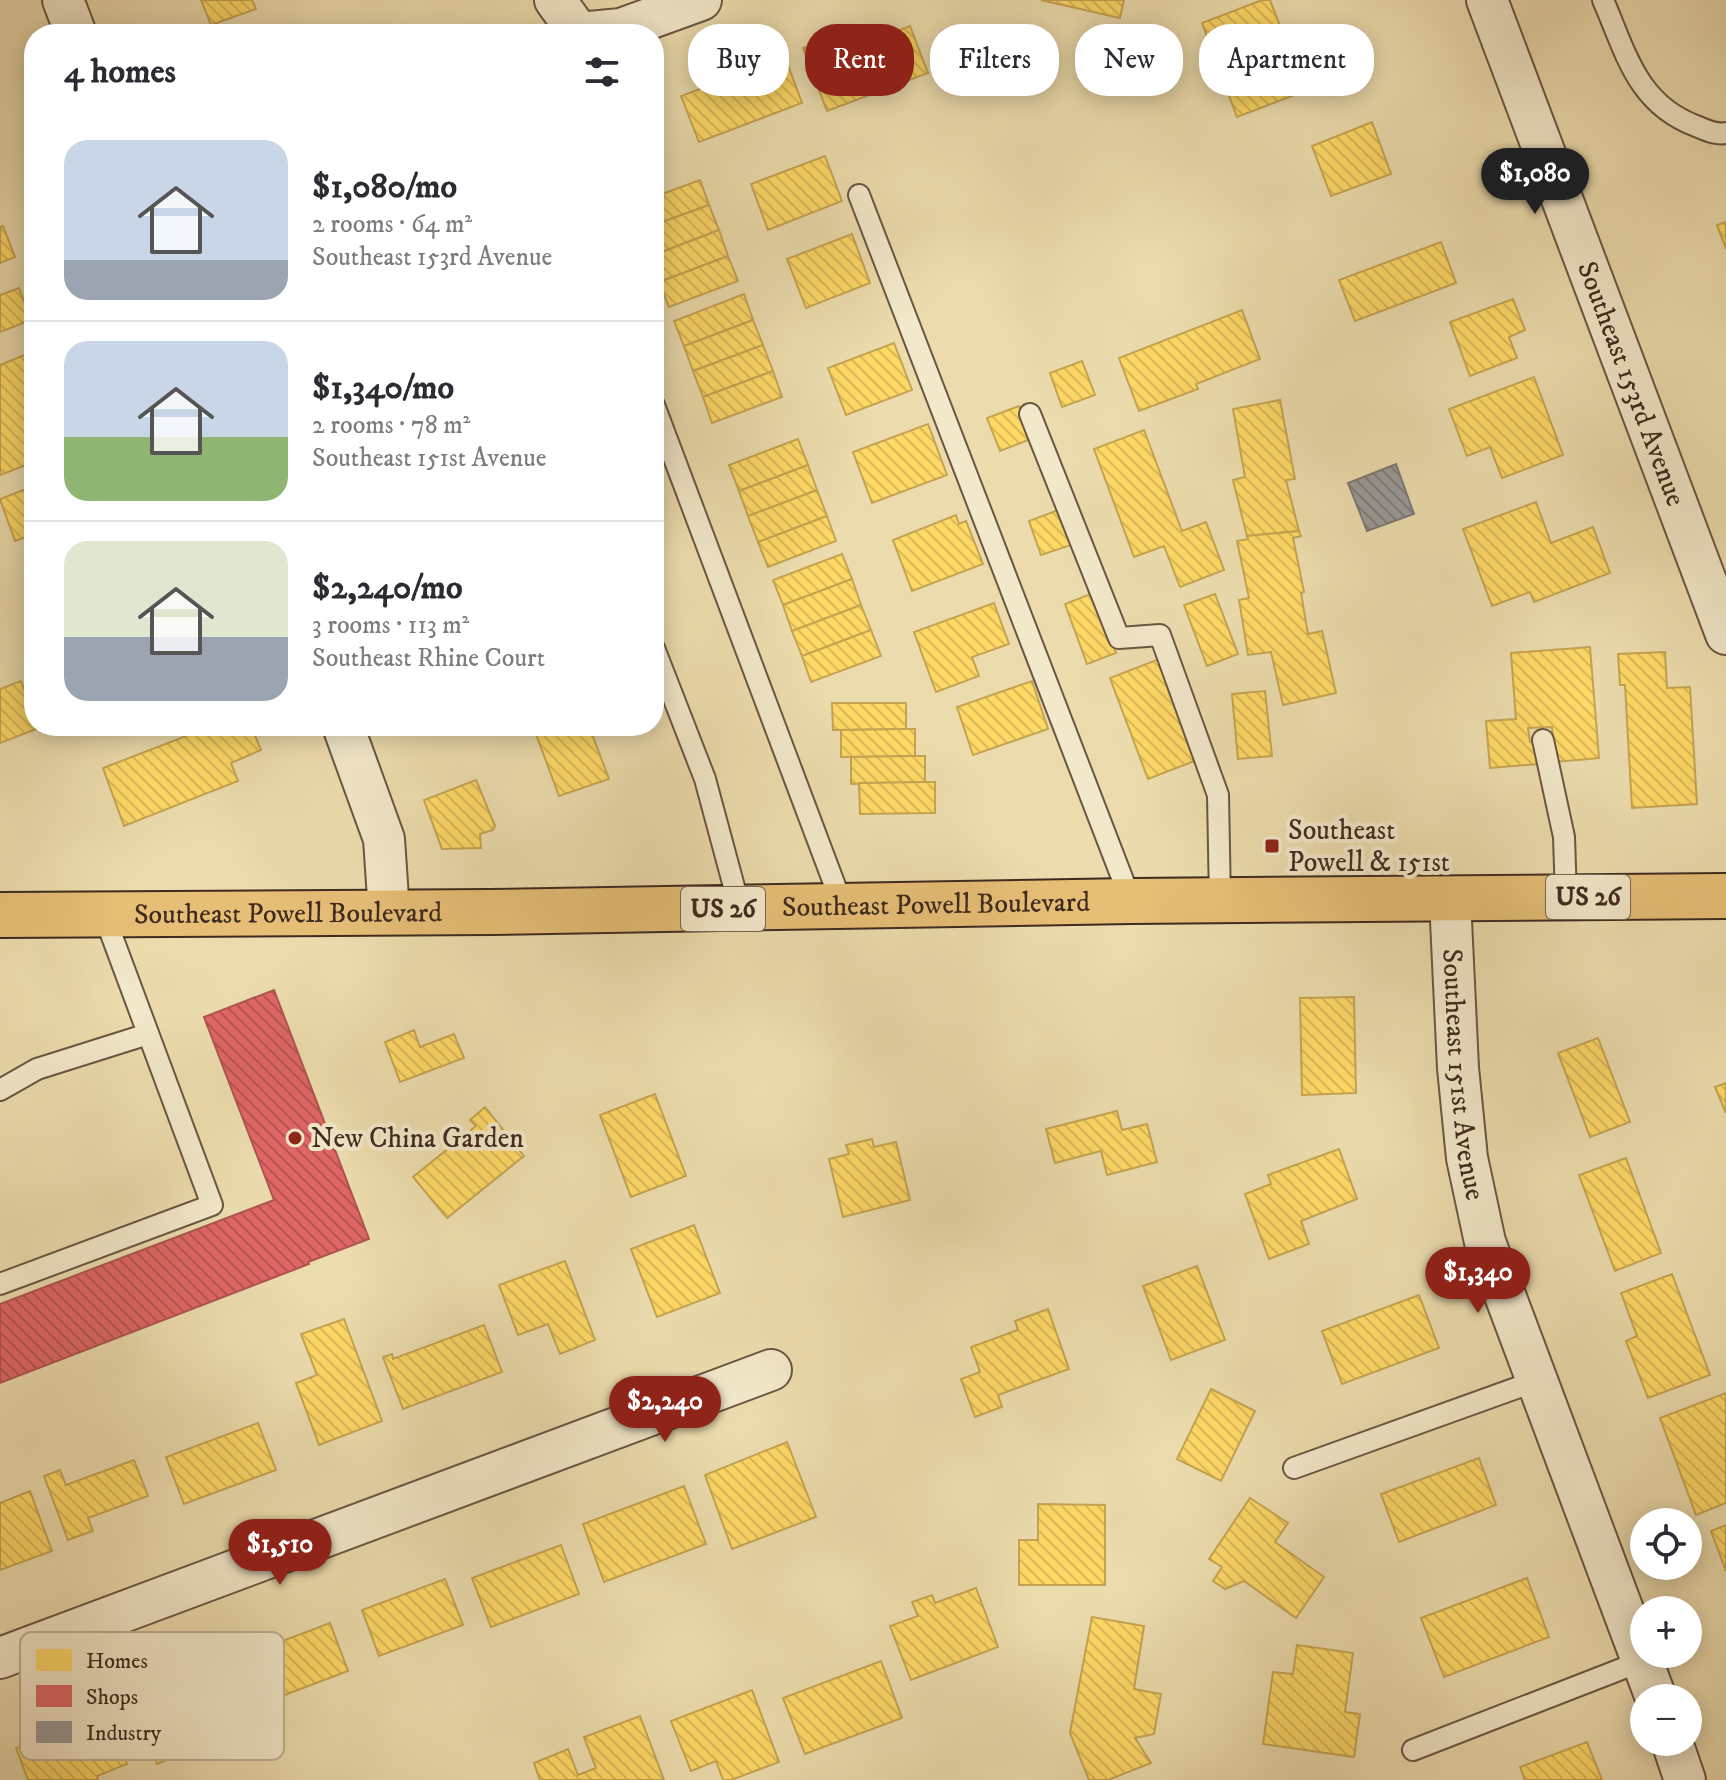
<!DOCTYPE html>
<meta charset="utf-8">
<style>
body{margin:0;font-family:"IM FELL DW Pica",serif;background:#f2f2f3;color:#2b2b33;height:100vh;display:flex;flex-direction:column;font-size:30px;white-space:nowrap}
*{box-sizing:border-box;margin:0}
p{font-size:26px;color:#7c7c81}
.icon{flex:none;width:44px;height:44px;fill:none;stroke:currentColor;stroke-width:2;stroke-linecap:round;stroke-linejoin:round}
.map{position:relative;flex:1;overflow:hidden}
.sheet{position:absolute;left:24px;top:24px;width:640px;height:712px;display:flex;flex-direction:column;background:#fff;border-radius:32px;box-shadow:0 4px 20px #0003}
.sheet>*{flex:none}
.hud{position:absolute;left:688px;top:24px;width:760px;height:72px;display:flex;gap:16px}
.fabs{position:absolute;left:1630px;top:1508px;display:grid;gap:16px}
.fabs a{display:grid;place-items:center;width:72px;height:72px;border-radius:50%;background:#fff;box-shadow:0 4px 20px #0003;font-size:40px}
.price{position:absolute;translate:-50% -68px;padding:0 18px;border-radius:28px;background:#8f2418;color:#fff;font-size:26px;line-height:52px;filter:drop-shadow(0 2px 4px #0008)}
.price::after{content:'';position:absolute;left:50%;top:48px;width:24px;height:18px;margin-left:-12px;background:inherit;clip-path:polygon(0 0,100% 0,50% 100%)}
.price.selected{background:#222;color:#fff}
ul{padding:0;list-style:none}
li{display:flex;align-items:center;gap:24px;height:200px;padding:0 40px}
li+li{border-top:2px solid #e1e1e2}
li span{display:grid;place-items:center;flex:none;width:224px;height:160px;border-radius:24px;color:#555}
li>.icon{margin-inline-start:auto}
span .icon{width:96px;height:96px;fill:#fffc;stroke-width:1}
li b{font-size:34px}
h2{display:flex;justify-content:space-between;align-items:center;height:96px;padding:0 40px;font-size:34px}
.chip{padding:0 28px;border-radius:32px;background:#fff;box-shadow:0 4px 20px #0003;font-size:28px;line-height:72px}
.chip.selected{background:#8f2418;color:#fff}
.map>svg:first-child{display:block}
</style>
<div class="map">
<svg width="1726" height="1780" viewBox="0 0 1726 1780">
<defs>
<pattern id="homes-back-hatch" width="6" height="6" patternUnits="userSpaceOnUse" patternTransform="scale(2)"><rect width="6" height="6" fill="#ffd966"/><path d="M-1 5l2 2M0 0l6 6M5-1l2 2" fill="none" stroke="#dcba58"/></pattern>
<pattern id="shops-back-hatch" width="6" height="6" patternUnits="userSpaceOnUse" patternTransform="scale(2)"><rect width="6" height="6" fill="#e06666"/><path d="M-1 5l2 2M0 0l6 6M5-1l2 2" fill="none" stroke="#b75453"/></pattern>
<pattern id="industry-back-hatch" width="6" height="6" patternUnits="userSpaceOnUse" patternTransform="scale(2)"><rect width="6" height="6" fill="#999"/><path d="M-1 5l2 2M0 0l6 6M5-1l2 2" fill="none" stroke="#7e7d7c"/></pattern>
</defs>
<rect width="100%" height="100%" fill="#ecdcad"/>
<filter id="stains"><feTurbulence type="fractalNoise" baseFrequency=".0025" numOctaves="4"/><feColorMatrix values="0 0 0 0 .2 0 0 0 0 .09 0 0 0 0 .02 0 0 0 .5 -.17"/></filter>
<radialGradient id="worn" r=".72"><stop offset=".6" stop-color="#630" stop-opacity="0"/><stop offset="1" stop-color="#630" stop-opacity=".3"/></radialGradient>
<!-- homes -->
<g fill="url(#homes-back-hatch)" stroke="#c5a451" stroke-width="2">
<path d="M201 0H252L256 9 211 25Z"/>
<path d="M1041 0H1124L1120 18Z"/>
<path d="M1262 0H1270L1305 91 1237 117 1202 23Z"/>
<path d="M469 25 472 34H445Z"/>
<path d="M910 26 928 73 827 111 803 48 849 31 855 47Z"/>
<path d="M785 57 802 103 699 142 681 96Z"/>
<path d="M1372 122 1391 174 1331 196 1312 146Z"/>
<path d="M825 156 842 201 768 230 751 184Z"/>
<path d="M700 180 709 205 654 225V197Z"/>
<path d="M709 205 719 230 654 255V225Z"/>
<path d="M1726 222V249L1717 225Z"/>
<path d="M3 226 15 257 0 263V227Z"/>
<path d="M719 230 728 256 659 282 654 268V255Z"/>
<path d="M852 234 870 283 806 308 787 259Z"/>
<path d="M1441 242 1456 283 1355 321 1339 280Z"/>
<path d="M728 256 738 281 669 307 659 282Z"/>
<path d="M19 288 31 320 0 332V295Z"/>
<path d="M744 294 753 320 684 346 674 321Z"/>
<path d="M1513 299 1525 330 1509 337 1517 358 1470 376 1450 322Z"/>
<path d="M1242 310 1260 359 1196 384 1198 389 1139 411 1119 358Z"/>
<path d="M753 320 763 345 693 371 684 346Z"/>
<path d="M894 343 912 390 846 415 828 368Z"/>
<path d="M763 345 773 371 703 397 693 371Z"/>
<path d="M34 351V462L0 475V365Z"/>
<path d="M1082 361 1095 395 1062 407 1050 373Z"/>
<path d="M773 371 782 397 712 423 703 397Z"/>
<path d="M1534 377 1563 455 1502 478 1490 447 1467 456 1449 409Z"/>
<path d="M1280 400 1295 479 1286 480 1299 531 1247 536 1233 480 1245 477 1233 409Z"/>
<path d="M1019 406 1031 439 1000 451 987 418Z"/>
<path d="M928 424 947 475 872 503 853 452Z"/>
<path d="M1144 430 1182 531 1206 522 1224 570 1180 587 1164 546 1134 557 1094 449Z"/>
<path d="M798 439 808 465 739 491 729 465Z"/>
<path d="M808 465 817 490 748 516 739 491Z"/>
<path d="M34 486V534L15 541 0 499Z"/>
<path d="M817 490 827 516 758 542 748 516Z"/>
<path d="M1536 502 1551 543 1593 527 1610 573 1534 602 1530 592 1492 606 1463 529Z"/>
<path d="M1061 509 1074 544 1041 555 1029 521Z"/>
<path d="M956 515 959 524 966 521 983 564 912 591 893 540Z"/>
<path d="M827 516 836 541 768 567 758 542Z"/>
<path d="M1299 531 1301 536 1293 538 1304 592 1301 593 1308 634 1322 631 1336 693 1283 705 1271 652 1248 655 1239 600 1249 598 1237 541 1248 539 1247 536Z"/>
<path d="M842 554 852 579 783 605 773 580Z"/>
<path d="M852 579 861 605 792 631 783 605Z"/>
<path d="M1093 593 1116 653 1087 664 1065 604Z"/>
<path d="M1215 594 1238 654 1207 666 1184 605Z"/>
<path d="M994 603 1009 644 972 657 979 676 936 692 914 632Z"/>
<path d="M861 605 871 630 802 656 792 631Z"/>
<path d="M871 630 881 656 811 682 802 656Z"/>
<path d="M1590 647 1599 758 1555 762 1552 727 1528 728 1530 742H1536L1538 764 1490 768 1486 721 1516 719 1511 653Z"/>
<path d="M1665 652 1667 688 1690 687 1697 804 1632 808 1625 685H1620L1618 654Z"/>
<path d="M1159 659 1197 760 1148 779 1110 678Z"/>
<path d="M21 681 34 716V726L39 728 0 743V689Z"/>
<path d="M1032 681 1048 729 973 755 957 707Z"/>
<path d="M1265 691 1272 756 1238 759 1232 694Z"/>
<path d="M832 703H906V729L833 730Z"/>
<path d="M212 726H251L261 750 231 763 238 781 124 826 103 768Z"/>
<path d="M533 726H589L609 779 559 796Z"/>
<path d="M906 729H915V756L841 757V730Z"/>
<path d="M915 756H925V782L851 784V757Z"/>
<path d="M476 780 495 826 493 830 480 834 481 848 442 849 424 800Z"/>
<path d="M925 782H935V813L860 814 859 783Z"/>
<path d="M1354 997 1356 1093 1302 1095 1300 998Z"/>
<path d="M414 1030 420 1047 454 1034 464 1058 400 1082 385 1042Z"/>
<path d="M1598 1038 1630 1122 1590 1137 1558 1053Z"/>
<path d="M1726 1083V1113L1715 1087Z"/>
<path d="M655 1094 686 1176 631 1197 600 1115Z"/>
<path d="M485 1107 524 1156 447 1218 413 1177 476 1126 470 1120Z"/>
<path d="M1117 1111 1122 1130 1147 1124 1157 1162 1107 1175 1101 1151 1055 1163 1046 1129Z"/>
<path d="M872 1139 874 1147 896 1142 910 1200 843 1217 829 1159 849 1154 846 1145Z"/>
<path d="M1339 1149 1357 1199 1301 1221 1309 1244 1269 1259 1245 1194 1271 1184 1268 1175Z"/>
<path d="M1626 1158 1661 1253 1615 1271 1579 1175Z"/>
<path d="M694 1225 720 1293 657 1317 631 1249Z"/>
<path d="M565 1261 595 1340 560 1354 548 1324 518 1335 499 1285Z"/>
<path d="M1197 1266 1225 1340 1171 1360 1143 1286Z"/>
<path d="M1672 1274 1710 1375 1648 1398 1626 1341 1637 1336 1621 1293Z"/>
<path d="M1419 1295 1439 1348 1342 1384 1322 1331Z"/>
<path d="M1048 1309 1069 1369 998 1395 1002 1407 975 1417 961 1379 980 1372 971 1347 1018 1330 1015 1321Z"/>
<path d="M344 1319 382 1421 319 1445 296 1383 317 1375 301 1334Z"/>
<path d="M484 1325 502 1372 403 1409 383 1357 392 1354 393 1359Z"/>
<path d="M1211 1389 1255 1411 1221 1481 1177 1459Z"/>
<path d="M1726 1393V1503L1696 1515 1660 1418Z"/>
<path d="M258 1423 276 1470 184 1504 166 1457Z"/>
<path d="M787 1442 816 1517 732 1549 705 1475Z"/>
<path d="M1479 1458 1496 1505 1399 1542 1381 1494Z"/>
<path d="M134 1460 148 1496 88 1518 93 1531 68 1540 44 1476 60 1470 66 1485Z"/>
<path d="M684 1486 706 1544 604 1582 583 1524Z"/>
<path d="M30 1491 52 1551 0 1570V1503Z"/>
<path d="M1250 1498 1288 1523 1275 1542 1324 1577 1296 1618 1244 1581 1225 1589 1213 1581 1222 1567 1209 1559Z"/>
<path d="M1038 1504 1105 1505V1585H1019V1540H1038Z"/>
<path d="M1726 1525V1571L1711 1531Z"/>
<path d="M561 1545 579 1594 491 1627 472 1578Z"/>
<path d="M1527 1578 1549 1637 1444 1677 1421 1618Z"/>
<path d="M445 1579 463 1625 379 1656 362 1610Z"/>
<path d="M976 1588 998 1647 911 1680 890 1626 918 1616 912 1602 932 1595 935 1603Z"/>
<path d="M1092 1617 1144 1626 1134 1689 1161 1694 1154 1734 1135 1738 1151 1763 1108 1780H1089L1070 1733Z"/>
<path d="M330 1623 348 1671 261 1704 243 1656Z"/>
<path d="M1297 1645 1353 1653 1345 1712 1360 1714 1354 1757 1263 1744 1273 1672 1293 1674Z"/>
<path d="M881 1661 902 1718 805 1754 783 1698Z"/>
<path d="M219 1676 234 1718 190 1735 196 1749 157 1764 136 1707Z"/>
<path d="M752 1690 779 1762 731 1780H723L716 1761 691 1771 671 1721Z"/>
<path d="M108 1714 127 1764 97 1776 98 1780H28L16 1748Z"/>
<path d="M640 1716 664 1780H540L534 1763 568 1749 578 1775 596 1768 584 1737Z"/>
<path d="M1587 1742 1602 1780H1525L1520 1767Z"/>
</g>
<!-- shops -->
<path fill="url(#shops-back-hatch)" stroke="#af5451" stroke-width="2" d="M274 990 369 1239 308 1262 309 1264 0 1383V1304L274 1200 204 1017Z"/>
<!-- industry -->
<path fill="url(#industry-back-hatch)" stroke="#7e7874" stroke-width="2" d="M1396 464 1414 514 1367 531 1348 483Z"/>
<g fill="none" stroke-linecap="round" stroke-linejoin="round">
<defs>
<g id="lane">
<path d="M1603 0C1626 53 1637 104 1696 126 1706 130 1715 135 1726 133"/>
<path d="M859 195 1131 901"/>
<path d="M654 405 843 907"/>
<path d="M1030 414 1119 638 1160 635 1218 795 1220 901"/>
<path d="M654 648 705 779 740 909"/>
<path d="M1543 740 1564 837 1566 898"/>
<path d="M0 1090 37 1069 148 1034"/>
<path d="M0 1284 212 1205 104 915"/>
<path d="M1294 1468 1536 1381"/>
<path d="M1413 1750 1642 1661"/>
</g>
<g id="street">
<path d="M63 0 76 34"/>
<path d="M555 0 579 33 621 29 701 0"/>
<path id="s1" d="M1487 0 1726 634"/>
<path d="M343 726 384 839 389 913"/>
<path id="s2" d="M1450 899 1458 1068 1467 1158 1485 1242 1656 1698"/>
<path d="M0 1658 771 1370"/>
<path d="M1672 1742 1685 1780"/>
</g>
<g id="primary">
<path id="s3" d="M0 915 490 912 1131 901 1726 896"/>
</g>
</defs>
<!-- lane casing -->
<use href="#lane" stroke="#6a5642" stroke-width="24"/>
<!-- street casing -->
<use href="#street" stroke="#6a5642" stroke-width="44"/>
<!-- primary casing -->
<use href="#primary" stroke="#3e2a1f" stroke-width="48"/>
<!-- lane -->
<use href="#lane" stroke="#f3e8ca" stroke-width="20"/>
<!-- street -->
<use href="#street" stroke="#f3e8ca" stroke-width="40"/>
<!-- primary -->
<use href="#primary" stroke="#e6be76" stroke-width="44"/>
</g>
<!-- markers -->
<g fill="#8f2418" stroke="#f3e8ca" stroke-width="3">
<rect x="1264" y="838" width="16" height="16" rx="4"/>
<circle cx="295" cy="1138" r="8"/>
</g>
<g text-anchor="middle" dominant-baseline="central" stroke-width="8" stroke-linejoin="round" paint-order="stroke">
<!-- shield labels -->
<g fill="#f3e8ca" stroke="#746352" stroke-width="2">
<rect x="1546" y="875" width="84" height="44" rx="6"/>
<rect x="681" y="887" width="84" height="44" rx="6"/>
</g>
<g font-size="26" font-weight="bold" fill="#3e2a1f">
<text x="1588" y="897">US 26</text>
<text x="723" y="909">US 26</text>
</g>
<!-- street labels -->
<g font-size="28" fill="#3e2a1f" stroke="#f3e8ca">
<text stroke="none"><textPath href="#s1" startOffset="410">Southeast 153rd Avenue</textPath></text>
<text stroke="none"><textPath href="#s3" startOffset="936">Southeast Powell Boulevard</textPath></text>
<text stroke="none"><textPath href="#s3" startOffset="288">Southeast Powell Boulevard</textPath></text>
<text stroke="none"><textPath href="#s2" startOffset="176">Southeast 151st Avenue</textPath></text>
</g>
<!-- poi labels -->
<g font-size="28" fill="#3e2a1f" stroke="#f3e8ca" text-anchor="start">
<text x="1288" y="830">Southeast<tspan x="1288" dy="32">Powell &amp; 151st</tspan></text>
<text x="311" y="1138">New China Garden</text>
</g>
</g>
<!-- legend -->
<rect x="20" y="1632" width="264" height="128" rx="12" fill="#f3e8ca" stroke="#bdaf97" stroke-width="2"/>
<rect x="36" y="1649" width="36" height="22" fill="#ffd966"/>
<rect x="36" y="1685" width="36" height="22" fill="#e06666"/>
<rect x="36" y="1721" width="36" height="22" fill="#999"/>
<g font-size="22" fill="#3e2a1f">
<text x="86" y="1668">Homes</text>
<text x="86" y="1704">Shops</text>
<text x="86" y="1740">Industry</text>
</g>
<rect width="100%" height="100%" filter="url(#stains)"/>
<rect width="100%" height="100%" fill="url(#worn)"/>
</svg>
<div class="fabs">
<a><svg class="icon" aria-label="locate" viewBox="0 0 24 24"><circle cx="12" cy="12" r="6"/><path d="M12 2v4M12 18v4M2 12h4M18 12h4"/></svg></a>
<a>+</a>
<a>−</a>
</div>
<b class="price selected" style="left:1535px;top:216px">$1,080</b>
<b class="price" style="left:1478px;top:1315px">$1,340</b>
<b class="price" style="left:665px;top:1444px">$2,240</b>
<b class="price" style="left:280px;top:1587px">$1,510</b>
<div class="hud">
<a class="chip">Buy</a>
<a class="chip selected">Rent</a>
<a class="chip">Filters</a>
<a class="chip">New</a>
<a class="chip">Apartment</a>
</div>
<section class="sheet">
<h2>4 homes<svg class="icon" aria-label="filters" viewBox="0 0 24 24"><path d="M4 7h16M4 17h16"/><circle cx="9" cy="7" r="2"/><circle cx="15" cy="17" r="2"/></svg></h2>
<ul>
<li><span style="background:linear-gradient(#c9d6e8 75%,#9aa5b1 0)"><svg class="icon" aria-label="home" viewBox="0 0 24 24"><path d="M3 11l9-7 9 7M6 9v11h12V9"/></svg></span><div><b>$1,080/mo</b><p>2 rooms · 64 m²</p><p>Southeast 153rd Avenue</p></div></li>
<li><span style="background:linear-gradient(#c9d6e8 60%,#8fb573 0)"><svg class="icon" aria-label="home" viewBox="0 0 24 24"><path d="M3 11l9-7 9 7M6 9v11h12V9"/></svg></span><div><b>$1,340/mo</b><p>2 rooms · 78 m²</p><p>Southeast 151st Avenue</p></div></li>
<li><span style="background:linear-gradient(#dfe7d0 60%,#9aa5b1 0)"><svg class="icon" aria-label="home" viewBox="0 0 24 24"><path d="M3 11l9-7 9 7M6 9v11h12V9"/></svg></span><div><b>$2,240/mo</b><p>3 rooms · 113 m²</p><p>Southeast Rhine Court</p></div></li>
</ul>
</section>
</div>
